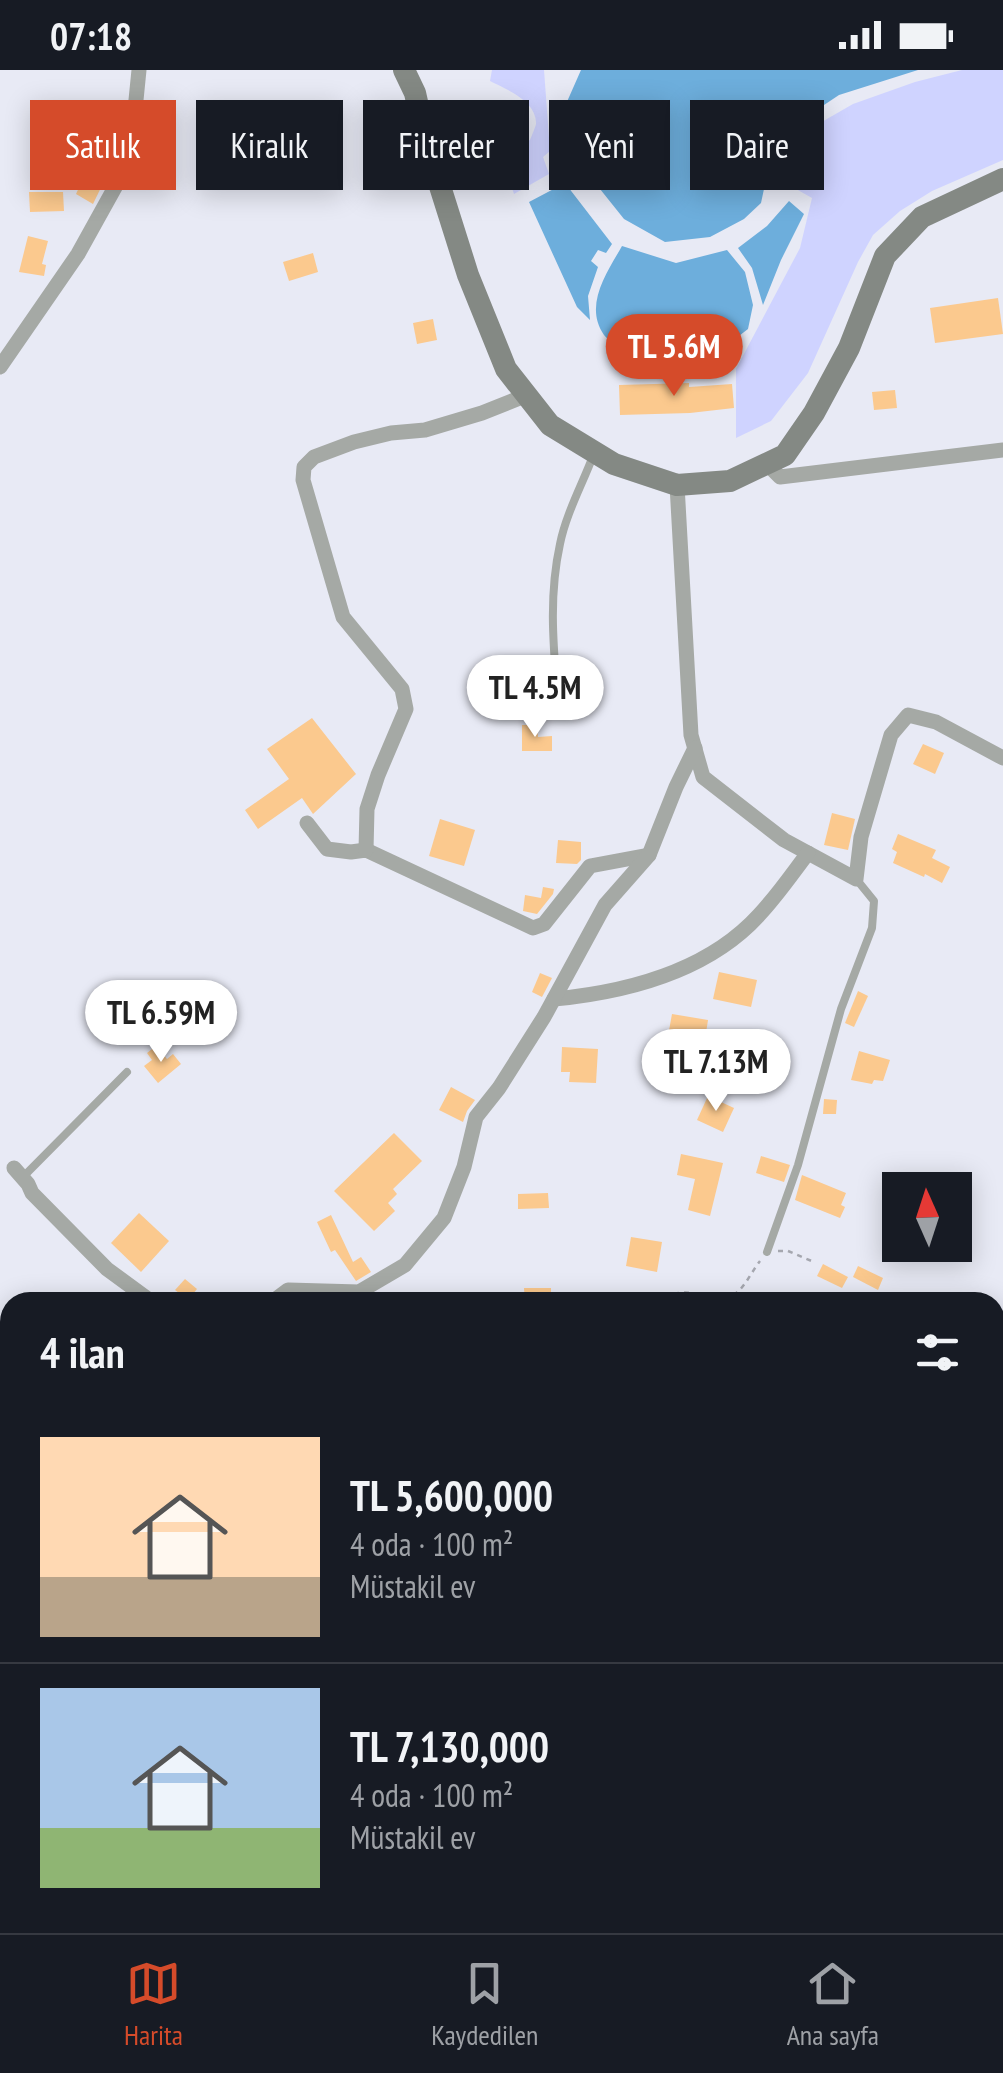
<!DOCTYPE html>
<html lang="tr">
<meta charset="utf-8">
<style>
body{margin:0;font-family:"PT Sans Narrow",sans-serif;background:#20242c;color:#f1f3f6;height:100vh;display:flex;flex-direction:column;font-size:38px;white-space:nowrap}
*{box-sizing:border-box;margin:0}
p{font-size:32px;color:#9ea1a6}
.icon{flex:none;width:55px;height:55px;fill:none;stroke:currentColor;stroke-width:2;stroke-linecap:round;stroke-linejoin:round}
.map{position:relative;flex:1;overflow:hidden}
.side{position:absolute;left:0px;top:1222px;width:1005px;height:642px;display:flex;flex-direction:column;background:#171b24;border-radius:30px 30px 0 0;box-shadow:0 5px 25px #0003}
.side>*{flex:none}
.top-card{position:absolute;left:30px;top:30px;width:945px;height:90px;display:flex;gap:20px}
.needle{width:65px;rotate:357deg}
.buttons{position:absolute;left:882px;top:1102px;display:grid;gap:20px}
.buttons a{display:grid;place-items:center;width:90px;height:90px;border-radius:0px;background:#171b24;box-shadow:0 5px 25px #0003;font-size:50px}
.price{position:absolute;translate:-50% -85px;padding:0 22px;border-radius:35px;background:#fff;color:#222;font-size:32px;line-height:65px;filter:drop-shadow(0 2px 5px #0008)}
.price::after{content:'';position:absolute;left:50%;top:60px;width:30px;height:22px;margin-left:-15px;background:inherit;clip-path:polygon(0 0,100% 0,50% 100%)}
.price.current{background:#d54b2a;color:#fff}
ul{padding:0;list-style:none}
li{display:flex;align-items:center;gap:30px;height:250px;padding:0 40px}
li+li{border-top:2px solid #363941}
li span{display:grid;place-items:center;flex:none;width:280px;height:200px;border-radius:0px;color:#555}
li>.icon{margin-inline-start:auto}
span .icon{width:120px;height:120px;fill:#fffc;stroke-width:1}
li b{font-size:42px}
h2{display:flex;justify-content:space-between;align-items:center;height:120px;padding:0 40px;font-size:42px}
.chip{padding:0 35px;border-radius:0px;background:#171b24;box-shadow:0 5px 25px #0003;font-size:35px;line-height:90px}
.chip.current{background:#d54b2a;color:#fff}
.status{display:flex;justify-content:space-between;align-items:center;height:70px;padding:0 50px;background:#171b24;direction:ltr}
.status svg{height:28px;fill:currentColor}
.tab-bar{display:flex;justify-content:space-around;align-items:center;height:140px;border-top:2px solid #363941;background:#171b24;font-size:28px;color:#9ea1a6}
.tab-bar a{display:grid;justify-items:center;gap:5px}
.tab-bar .current{color:#d54b2a}
.map>svg:first-child{display:block}
</style>
<div class="status"><b>07:18</b><svg viewBox="0 0 49 12"><path d="M0 12V9h3v3zM5 12V6h3v6zM10 12V3h3v9zM15 12V0h3v12zM26 1h20v11H26zM47 4h2v5h-2z"/></svg></div>
<div class="map">
<svg width="1003" height="1863" viewBox="0 0 1003 1863">
<rect width="100%" height="100%" fill="#e8eaf5"/>
<!-- green -->
<g fill="#cfd3ff">
<path d="M492 0H544L550 81 543 87 549 104 514 124 498 76C508 81 521 74 530 70 531 68 536 55 536 54 537 31 506 19 490 11Z"/>
<path d="M962 0H1003V90L932 121 900 141 873 165 858 192 808 303 771 351 736 368V299L800 178 812 128 789 115 799 83 820 53 853 34 915 12Z"/>
</g>
<!-- water -->
<g fill="#6daedc">
<path d="M581 0H918L839 25 803 49 781 72 770 91 761 133 744 149 710 167 665 172 624 149 576 89 566 34Z"/>
<path d="M565 113 612 174 606 183 598 180 591 191 598 197 588 226 590 250 577 237 529 132Z"/>
<path d="M789 131 804 144 781 190 763 235 752 198 738 178 767 156Z"/>
<path d="M622 176 676 193 727 180 745 202 753 235 748 259 722 279 639 282 629 284C622 279 609 272 604 265 583 235 608 201 622 176Z"/>
</g>
<!-- building -->
<g fill="#fbc98e">
<path d="M99 44H116V65H108L109 93H111V97L93 134 76 124 82 111 81 94H86V51L99 50Z"/>
<path d="M29 122H63L64 141 30 142Z"/>
<path d="M28 166 48 171 42 194 46 195 44 206 19 202Z"/>
<path d="M313 183 318 202 289 211 283 192Z"/>
<path d="M998 228 1003 264 935 273 930 238Z"/>
<path d="M433 249 437 270 417 274 413 253Z"/>
<path d="M689 313V317L732 314 734 338 690 343 620 345 619 315Z"/>
<path d="M895 320 897 338 874 340 872 322Z"/>
<path d="M312 648 356 704 313 744 302 728 258 759 245 740 289 709 267 679Z"/>
<path d="M522 655H537L538 667 552 666V681H522Z"/>
<path d="M923 674 944 683 935 704 913 694Z"/>
<path d="M832 743 855 749 848 780 824 775Z"/>
<path d="M440 749 475 760 464 796 429 786Z"/>
<path d="M898 764 936 780 932 788 950 797 942 813 925 804 924 807 893 793 897 782 892 779Z"/>
<path d="M558 770 581 772V790L577 794 556 793Z"/>
<path d="M543 817 554 819 553 824 537 844 523 841 525 825 541 828Z"/>
<path d="M719 902 757 910 751 937 713 929Z"/>
<path d="M540 903 552 908 542 927 532 922Z"/>
<path d="M858 921 868 926 854 957 845 953Z"/>
<path d="M672 944 708 950 703 982 666 977Z"/>
<path d="M156 976 167 989 173 984 181 994 158 1013 144 996 152 990 147 983Z"/>
<path d="M562 977 598 979 596 1013 569 1012 570 1002H561Z"/>
<path d="M859 981 890 990 883 1011 874 1010 872 1014 851 1010Z"/>
<path d="M451 1017 475 1030 467 1041 463 1052 439 1040Z"/>
<path d="M708 1026 734 1038 723 1062 697 1050Z"/>
<path d="M824 1029 837 1030 836 1044H823Z"/>
<path d="M394 1063 422 1091 393 1119 397 1124 388 1133 395 1141 374 1161 334 1121Z"/>
<path d="M681 1084 723 1093 710 1146 688 1140 695 1109 677 1105Z"/>
<path d="M761 1086 790 1095 784 1112 756 1103Z"/>
<path d="M802 1105 846 1123 841 1135 845 1137 840 1148 795 1130Z"/>
<path d="M548 1123 549 1138 518 1139V1124Z"/>
<path d="M139 1143 169 1171 141 1202 111 1173Z"/>
<path d="M331 1145 353 1192 361 1187 371 1202 356 1211 335 1180 331 1182 317 1152Z"/>
<path d="M631 1167 662 1172 657 1202 626 1196Z"/>
<path d="M823 1194 848 1207 842 1218 817 1206Z"/>
<path d="M858 1196 883 1208 878 1220 853 1207Z"/>
<path d="M185 1209 197 1219 188 1230 175 1220Z"/>
<path d="M524 1218H551V1232H525Z"/>
</g>
<g fill="none" stroke-linecap="round" stroke-linejoin="round">
<!-- path -->
<g stroke="#a5a7af" stroke-width="2.5" stroke-dasharray="5 5" stroke-linecap="butt">
<path d="M778 1181H788L814 1192"/>
<path d="M656 1232C686 1210 715 1235 735 1224 745 1217 752 1201 760 1191"/>
<path d="M0 1522 10 1518"/>
<path d="M995 1795 1003 1778"/>
<path d="M963 1863 966 1855"/>
</g>
<!-- lane -->
<g stroke="#a5a9a5" stroke-width="8">
<path d="M557 622C553 572 549 524 560 474 566 444 582 415 593 386"/>
<path d="M23 1107 127 1002"/>
<path d="M767 1182 798 1095 841 939 872 858 874 831 857 810"/>
</g>
<!-- street -->
<g stroke="#a5a9a5" stroke-width="15">
<path d="M0 297 78 184 119 110 133 60 139 0"/>
<path d="M766 393 780 407 1003 380"/>
<path d="M677 415 691 665 703 707 784 770 856 809 861 767 891 665 908 645 936 652 1003 688"/>
<path d="M307 753 327 779 351 782 366 780 533 858 544 854 590 796 649 785"/>
<path d="M366 780 367 739 378 705 406 639 402 619 343 547 303 410 304 397 314 387 354 372 391 363 425 360 482 343 527 325"/>
<path d="M554 929C627 922 708 901 759 845 777 826 792 804 808 783"/>
<path d="M14 1098 28 1114 32 1123 107 1199 152 1232"/>
<path d="M272 1232 288 1220 359 1222 405 1195 444 1148 464 1097 476 1047 499 1018 544 947 605 835 649 785 676 717 695 678"/>
<path d="M0 1393 10 1399"/>
</g>
<!-- secondary -->
<path stroke="#848984" stroke-width="22" d="M404 0 415 23 426 72 468 205 506 299 550 355 614 394 677 415 730 411 785 385 814 343 849 278 885 186 922 147 1003 109"/>
</g>
</svg>
<div class="buttons">
<a><svg class="needle" viewBox="-14 -14 28 28"><path d="M0-13l5 13h-10z" fill="#e53935"/><path d="M0 13l5-13h-10z" fill="#9ea1a6"/></svg></a>
</div>
<b class="price current" style="left:674px;top:329px">TL 5.6M</b>
<b class="price" style="left:535px;top:670px">TL 4.5M</b>
<b class="price" style="left:161px;top:995px">TL 6.59M</b>
<b class="price" style="left:716px;top:1044px">TL 7.13M</b>
<div class="top-card">
<a class="chip current">Satılık</a>
<a class="chip">Kiralık</a>
<a class="chip">Filtreler</a>
<a class="chip">Yeni</a>
<a class="chip">Daire</a>
</div>
<section class="side">
<h2>4 ilan<svg class="icon" aria-label="filters" viewBox="0 0 24 24"><path d="M4 7h16M4 17h16"/><circle cx="9" cy="7" r="2"/><circle cx="15" cy="17" r="2"/></svg></h2>
<ul>
<li><span style="background:linear-gradient(#ffd9b3 70%,#b9a48a 0)"><svg class="icon" aria-label="home" viewBox="0 0 24 24"><path d="M3 11l9-7 9 7M6 9v11h12V9"/></svg></span><div><b>TL 5,600,000</b><p>4 oda · 100 m²</p><p>Müstakil ev</p></div></li>
<li><span style="background:linear-gradient(#a9c7e8 70%,#8fb573 0)"><svg class="icon" aria-label="home" viewBox="0 0 24 24"><path d="M3 11l9-7 9 7M6 9v11h12V9"/></svg></span><div><b>TL 7,130,000</b><p>4 oda · 100 m²</p><p>Müstakil ev</p></div></li>
</ul>
</section>
</div>
<nav class="tab-bar">
<a class="current"><svg class="icon" aria-label="map" viewBox="0 0 24 24"><path d="M3 6l6-2 6 2 6-2v14l-6 2-6-2-6 2zM9 4v14M15 6v14"/></svg>Harita</a>
<a><svg class="icon" aria-label="saved" viewBox="0 0 24 24"><path d="M7 4h10v16l-5-4-5 4z"/></svg>Kaydedilen</a>
<a><svg class="icon" aria-label="home" viewBox="0 0 24 24"><path d="M3 11l9-7 9 7M6 9v11h12V9"/></svg>Ana sayfa</a>
</nav>
